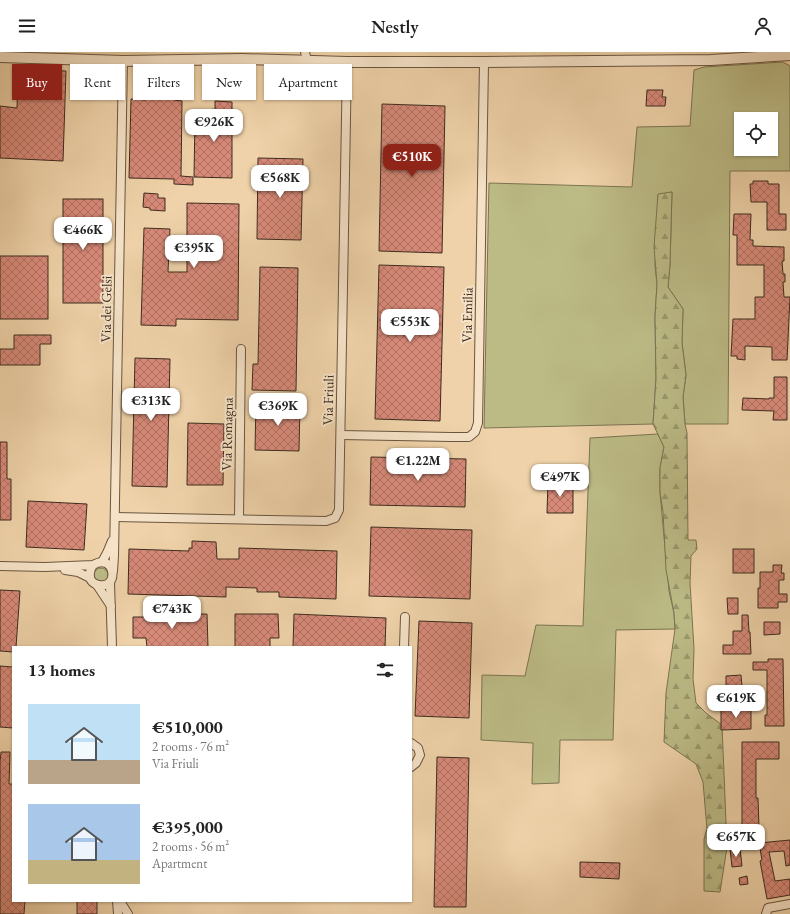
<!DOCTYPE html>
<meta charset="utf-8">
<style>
body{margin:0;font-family:"EB Garamond",serif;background:#f6f6f6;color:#222;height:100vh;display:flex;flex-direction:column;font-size:15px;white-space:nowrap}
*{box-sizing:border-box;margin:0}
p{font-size:13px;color:#767676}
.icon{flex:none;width:22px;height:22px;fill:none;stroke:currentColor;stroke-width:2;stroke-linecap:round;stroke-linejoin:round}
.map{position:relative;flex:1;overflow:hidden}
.details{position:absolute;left:12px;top:594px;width:400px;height:256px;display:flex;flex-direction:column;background:#fff;border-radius:0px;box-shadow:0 1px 3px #0004}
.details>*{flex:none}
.guide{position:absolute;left:12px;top:12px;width:400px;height:36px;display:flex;gap:8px}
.tools{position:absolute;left:734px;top:60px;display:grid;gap:8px}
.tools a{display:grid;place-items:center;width:44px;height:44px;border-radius:0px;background:#fff;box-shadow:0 1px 3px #0004;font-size:20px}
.price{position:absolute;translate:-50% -34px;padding:0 9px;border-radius:8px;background:#fff;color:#222;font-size:13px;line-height:26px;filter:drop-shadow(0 1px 2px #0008)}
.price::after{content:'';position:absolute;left:50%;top:24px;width:12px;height:9px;margin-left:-6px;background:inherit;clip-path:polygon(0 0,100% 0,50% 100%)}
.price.on{background:#8f2418;color:#fff}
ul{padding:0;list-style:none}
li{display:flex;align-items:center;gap:12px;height:100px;padding:0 16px}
li span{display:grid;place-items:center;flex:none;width:112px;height:80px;border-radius:0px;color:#555}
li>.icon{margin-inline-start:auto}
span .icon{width:48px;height:48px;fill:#fffc;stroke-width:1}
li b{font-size:17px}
h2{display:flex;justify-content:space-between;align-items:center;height:48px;padding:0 16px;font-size:17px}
.chip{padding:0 14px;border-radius:0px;background:#fff;box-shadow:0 1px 3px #0004;font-size:14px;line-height:36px}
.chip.on{background:#8f2418;color:#fff}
header{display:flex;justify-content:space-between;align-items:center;height:52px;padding:0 16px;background:#fff;font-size:18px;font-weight:600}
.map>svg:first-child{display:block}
</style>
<header><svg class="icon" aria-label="menu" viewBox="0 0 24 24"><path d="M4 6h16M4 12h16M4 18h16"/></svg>Nestly<svg class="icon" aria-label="person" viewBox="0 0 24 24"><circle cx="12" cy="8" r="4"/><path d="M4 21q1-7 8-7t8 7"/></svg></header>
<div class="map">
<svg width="790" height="862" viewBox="0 0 790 862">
<defs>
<pattern id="forest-firs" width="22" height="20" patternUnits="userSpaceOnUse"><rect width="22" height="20" fill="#bcbb86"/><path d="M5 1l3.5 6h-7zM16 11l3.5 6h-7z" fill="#9a986d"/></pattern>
<pattern id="building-cross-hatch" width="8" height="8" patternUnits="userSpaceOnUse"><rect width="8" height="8" fill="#d88a79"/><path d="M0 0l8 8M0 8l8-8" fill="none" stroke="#b07163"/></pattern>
</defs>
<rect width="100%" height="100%" fill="#efd2a9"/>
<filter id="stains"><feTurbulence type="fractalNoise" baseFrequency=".005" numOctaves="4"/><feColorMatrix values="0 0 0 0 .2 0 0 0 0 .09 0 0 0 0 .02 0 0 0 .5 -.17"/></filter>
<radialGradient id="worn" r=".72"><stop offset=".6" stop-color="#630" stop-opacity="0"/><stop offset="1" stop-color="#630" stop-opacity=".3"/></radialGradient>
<!-- green -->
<g fill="#bcbb86" stroke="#7c7452" fill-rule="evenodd">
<path d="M783 10 790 14V119H730L728 372H685L683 345 686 323 682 291 683 257 668 235 670 213 672 140 658 143 655 214 657 232 655 264 656 327 653 372 484 376 489 131 632 135 637 75 690 74 694 18 704 15ZM741 67H771V97H741Z"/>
<path d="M658 382 664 395 660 416V440L669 539 674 561 675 577 616 578 613 688H560L559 731 532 732 533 691 481 688 482 623 525 624 536 573 583 574 590 386Z"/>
<circle cx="101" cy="523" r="7"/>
</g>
<!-- forest -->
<path fill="url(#forest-firs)" stroke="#7c7452" d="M672 140 670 213 668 235 683 257 682 291 686 323 683 345 685 372 687 381 688 488H696L697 497 691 504 690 531 694 597 693 627 696 651 706 661 722 673 727 795 720 840 704 839V787L707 777 703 730 696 712 664 690 666 641 675 577 674 561 666 518 663 460 660 440V416L664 395 653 372 656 327 655 264 657 232 654 195 658 142Z"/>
<!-- building -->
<g fill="url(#building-cross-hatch)" stroke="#3d2c1e">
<path d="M18 17 66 19 63 109 0 106V54L17 56Z"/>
<path d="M146 38 175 39 174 48 182 49 181 124 193 125V133L174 132V127L129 126 131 47 146 48Z"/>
<path d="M647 38H663L662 45H666L665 54H646Z"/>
<path d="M215 49 232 50V126L194 125 195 67H208V60H212V57L215 58Z"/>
<path d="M382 52 445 54 442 201 379 199Z"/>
<path d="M258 106 303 107 301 188 257 187Z"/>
<path d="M753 129H768V132H779V162H786V178H767V150H751L750 132H753Z"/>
<path d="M144 141 158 142V146H165V159L150 158V156L143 155Z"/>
<rect x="63" y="147" width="40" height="104"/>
<path d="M187 151 239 152 238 268 176 267V274L141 273 144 176 170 177 168 220H187Z"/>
<path d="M734 162H751L750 188H753V194L784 195V209H782L783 222H785V230H783L784 245H790L787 308H772V295L745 294V308L737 307V304H731L733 267H755V245H764V213H737V183H733Z"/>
<rect x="0" y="204" width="48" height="63"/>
<path d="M379 213 444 215 440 369 375 367Z"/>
<path d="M260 215 298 216 296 339 252 338 253 312H258Z"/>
<path d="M14 283H51V292H40V313H0V297H14Z"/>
<path d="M135 306 170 307 167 435 132 434Z"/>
<path d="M774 325H787V368H773L774 359 742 358 743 346 769 347V346H774Z"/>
<path d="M256 351 300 352 299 399 255 398Z"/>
<path d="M188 371 224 372 223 433H187Z"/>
<path d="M0 390H7V427H11V468H0Z"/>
<path d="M371 405 466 407 465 455 370 453Z"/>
<path d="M548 430 573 431V461H547Z"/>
<path d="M28 449 87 452 84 498 26 495Z"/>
<path d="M371 475 472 478 470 547 369 544Z"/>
<path d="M192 489 216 490 217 507H239V496L337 499 336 547 279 545V540H257V536L226 535V545L128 542 129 497 189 499V496H192Z"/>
<rect x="733" y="497" width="21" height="24"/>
<path d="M773 513H782L781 521H784V528H779V542H787V550H778V556H758V536H760V520H773Z"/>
<path d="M0 538 20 539 16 595H13V600L0 599Z"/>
<path d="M727 546H738V562H728Z"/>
<path d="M146 562H207L208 595H147L146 586H133V565H146Z"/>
<path d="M235 562H278L279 586H270V595H235Z"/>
<path d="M294 562 386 566 385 595H293Z"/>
<path d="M742 563H748L749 580H750L751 602H723V593H733V579H742Z"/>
<path d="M419 569 472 571 469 666 415 664Z"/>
<path d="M764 570H780V582L764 583Z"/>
<path d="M768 607H783L784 674H765V663H767V618H753V610H768Z"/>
<path d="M0 614 13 615V676L0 675Z"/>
<path d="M741 623 742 634H726V624Z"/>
<path d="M721 656H751V677L721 678Z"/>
<path d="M742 690H779V707H756V746H758L759 776H742Z"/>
<path d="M1 700H10L9 732H13V849H25L24 862H0V710Z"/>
<path d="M437 705 469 706 466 855H434Z"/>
<path d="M790 788V813L786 814 784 799 769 800 775 829 790 827V843L767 847 760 809 762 808 759 791Z"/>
<path d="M740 796 742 814 732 815 730 797Z"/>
<path d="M580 810 620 811 619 827 580 825Z"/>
<path d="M747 824 748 832 740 833 739 826Z"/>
<rect x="77" y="849" width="20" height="13"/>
</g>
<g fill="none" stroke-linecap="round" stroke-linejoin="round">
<defs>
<g id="minor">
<path d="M305 0 307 9"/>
<path d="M341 383 451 385H469L475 380 478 371 484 10"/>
<path d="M115 465 326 469 335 466 339 458 347 10"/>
<path d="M239 467 241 297"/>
<path d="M102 510 107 501 112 489"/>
<path d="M0 514 45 515 93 513C115 500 120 537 99 533 88 531 88 521 93 513"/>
<path d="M65 518 78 520 90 526"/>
<path d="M113 519 114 504 123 9"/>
<path d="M110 531 112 595"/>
<path d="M97 533 111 554"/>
<path d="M404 595 405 565"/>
<path d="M411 691 418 696 420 703 416 711 411 715"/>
<path d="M117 849 118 862"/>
<path d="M120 849 128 862"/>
<path d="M766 862 768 856 790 852"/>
</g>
<path id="tertiary" d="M0 5 123 9 242 7 347 10H484L711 8 790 3"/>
</defs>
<!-- minor casing -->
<use href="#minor" stroke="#6a5641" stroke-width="10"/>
<!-- tertiary casing -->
<use href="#tertiary" stroke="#6a5641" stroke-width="12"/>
<!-- minor -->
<use href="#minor" stroke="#f5e2c7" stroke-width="8"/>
<!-- tertiary -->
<use href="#tertiary" stroke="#f5e2c7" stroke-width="10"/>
</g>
<g text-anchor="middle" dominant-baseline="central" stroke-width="4" stroke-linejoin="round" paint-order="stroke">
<!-- street labels -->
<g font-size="14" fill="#3d2c1e" stroke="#f5e2c7">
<text transform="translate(106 257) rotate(-89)">Via dei Gelsi</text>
<text transform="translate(467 263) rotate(-89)">Via Emilia</text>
<text transform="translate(328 348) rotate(-89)">Via Friuli</text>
<text transform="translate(227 382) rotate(-89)">Via Romagna</text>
</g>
</g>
<rect width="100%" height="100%" filter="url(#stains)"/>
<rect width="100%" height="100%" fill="url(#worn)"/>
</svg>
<div class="tools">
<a><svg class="icon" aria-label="locate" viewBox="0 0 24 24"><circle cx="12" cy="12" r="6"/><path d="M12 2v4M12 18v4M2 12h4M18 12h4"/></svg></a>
</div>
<b class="price" style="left:214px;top:91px">€926K</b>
<b class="price on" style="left:412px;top:126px">€510K</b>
<b class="price" style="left:280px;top:147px">€568K</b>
<b class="price" style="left:83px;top:199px">€466K</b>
<b class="price" style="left:194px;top:217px">€395K</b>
<b class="price" style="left:410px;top:291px">€553K</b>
<b class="price" style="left:151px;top:370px">€313K</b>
<b class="price" style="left:278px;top:375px">€369K</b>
<b class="price" style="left:418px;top:430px">€1.22M</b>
<b class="price" style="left:560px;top:446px">€497K</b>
<b class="price" style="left:172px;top:578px">€743K</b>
<b class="price" style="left:736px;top:667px">€619K</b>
<b class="price" style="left:736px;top:806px">€657K</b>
<div class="guide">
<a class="chip on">Buy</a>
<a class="chip">Rent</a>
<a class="chip">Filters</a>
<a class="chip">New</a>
<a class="chip">Apartment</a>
</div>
<section class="details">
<h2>13 homes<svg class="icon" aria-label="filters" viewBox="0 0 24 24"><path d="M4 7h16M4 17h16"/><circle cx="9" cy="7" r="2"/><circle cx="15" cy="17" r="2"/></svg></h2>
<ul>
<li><span style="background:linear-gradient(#bfe0f5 70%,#b9a48a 0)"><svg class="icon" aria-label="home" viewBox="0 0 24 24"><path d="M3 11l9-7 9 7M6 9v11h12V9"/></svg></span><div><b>€510,000</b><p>2 rooms · 76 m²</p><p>Via Friuli</p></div></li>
<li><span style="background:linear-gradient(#a9c7e8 70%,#c2b280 0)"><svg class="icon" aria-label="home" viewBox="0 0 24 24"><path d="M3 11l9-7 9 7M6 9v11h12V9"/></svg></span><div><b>€395,000</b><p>2 rooms · 56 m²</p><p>Apartment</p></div></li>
</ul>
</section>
</div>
